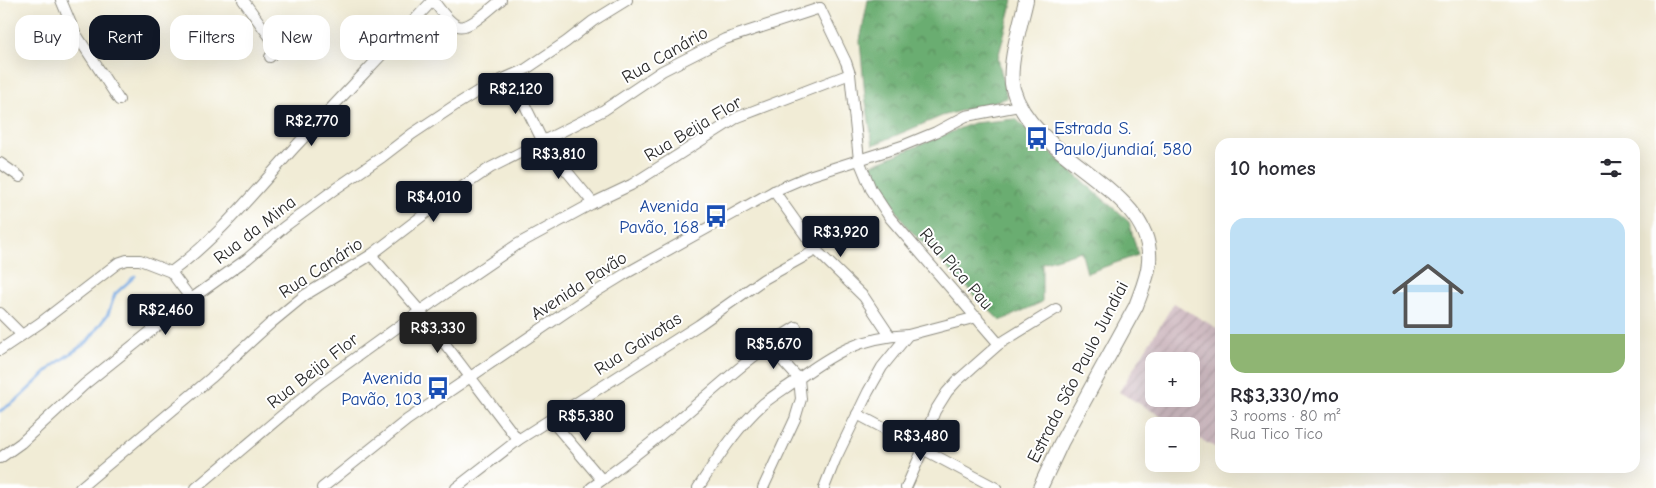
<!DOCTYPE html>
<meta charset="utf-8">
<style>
body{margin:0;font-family:"Comic Neue",sans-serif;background:#f2f2f3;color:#2b2b33;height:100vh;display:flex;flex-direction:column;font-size:19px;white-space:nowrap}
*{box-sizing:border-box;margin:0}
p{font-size:16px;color:#7c7c81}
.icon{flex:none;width:28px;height:28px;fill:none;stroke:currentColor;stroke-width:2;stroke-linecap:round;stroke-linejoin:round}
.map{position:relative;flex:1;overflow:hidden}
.side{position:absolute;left:1215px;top:138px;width:425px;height:335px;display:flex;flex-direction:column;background:#fff;border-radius:15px;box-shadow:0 5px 20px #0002}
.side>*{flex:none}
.top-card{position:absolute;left:15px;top:15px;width:475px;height:45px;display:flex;gap:10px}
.controls{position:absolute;left:1145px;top:352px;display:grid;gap:10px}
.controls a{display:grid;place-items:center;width:55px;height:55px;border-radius:10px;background:#fff;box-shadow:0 5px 20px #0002;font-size:25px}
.price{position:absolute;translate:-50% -42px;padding:0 11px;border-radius:5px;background:#111827;color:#fff;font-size:16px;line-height:32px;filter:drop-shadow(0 1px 2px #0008)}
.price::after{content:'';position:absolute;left:50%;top:30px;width:15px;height:11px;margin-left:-8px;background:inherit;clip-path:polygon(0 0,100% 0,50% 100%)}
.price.on{background:#222;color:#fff}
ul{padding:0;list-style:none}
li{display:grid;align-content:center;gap:10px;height:265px;padding:0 15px}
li+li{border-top:1px solid #e1e1e2}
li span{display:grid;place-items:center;height:155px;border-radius:15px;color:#555}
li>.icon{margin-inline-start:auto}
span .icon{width:90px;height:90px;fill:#fffc;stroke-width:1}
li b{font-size:21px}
h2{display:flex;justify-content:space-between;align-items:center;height:60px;padding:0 15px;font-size:21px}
.chip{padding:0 18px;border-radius:15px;background:#fff;box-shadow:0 5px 20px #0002;font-size:18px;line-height:45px}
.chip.on{background:#111827;color:#fff}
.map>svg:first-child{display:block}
</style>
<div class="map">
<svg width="1656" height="488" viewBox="0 0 1656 488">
<defs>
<pattern id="industrial-furrows" width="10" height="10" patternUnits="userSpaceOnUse" patternTransform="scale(1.25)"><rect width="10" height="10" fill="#d2bec5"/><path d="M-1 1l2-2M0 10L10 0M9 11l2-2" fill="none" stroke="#b4a3a9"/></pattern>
<pattern id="forest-crowns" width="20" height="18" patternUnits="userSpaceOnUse" patternTransform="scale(1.25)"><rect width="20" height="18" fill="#6bad71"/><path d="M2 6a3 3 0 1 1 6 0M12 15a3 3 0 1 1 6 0" fill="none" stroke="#588d5d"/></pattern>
</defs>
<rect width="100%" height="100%" fill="#fff"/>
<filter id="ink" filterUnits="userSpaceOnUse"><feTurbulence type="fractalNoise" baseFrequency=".02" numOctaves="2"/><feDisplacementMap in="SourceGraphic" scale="10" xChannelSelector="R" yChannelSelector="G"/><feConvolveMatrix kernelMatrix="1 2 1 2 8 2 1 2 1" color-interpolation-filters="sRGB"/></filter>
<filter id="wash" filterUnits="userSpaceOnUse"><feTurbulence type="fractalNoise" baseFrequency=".0096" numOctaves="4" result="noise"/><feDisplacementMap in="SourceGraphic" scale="20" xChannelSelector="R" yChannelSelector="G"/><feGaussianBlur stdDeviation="1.12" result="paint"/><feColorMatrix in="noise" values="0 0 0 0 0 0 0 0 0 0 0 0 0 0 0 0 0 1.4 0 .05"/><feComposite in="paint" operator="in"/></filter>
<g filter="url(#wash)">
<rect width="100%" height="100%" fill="#f1ecd6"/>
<!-- industrial -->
<path fill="url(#industrial-furrows)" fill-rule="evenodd" d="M1174 303 1220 330V349L1218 352 1220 354V450L1191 434V426H1178L1119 392ZM1154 361H1191V399H1154Z"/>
<!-- forest -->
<g fill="url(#forest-crowns)" stroke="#4b6c4e">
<path d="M868 0H1013L998 58 1007 98 942 116 873 145 865 96 860 41Z"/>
<path d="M1016 119 1070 170 1129 222 1138 255 1087 273 1081 251 1042 263V302L1000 321 906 226 869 166 973 123Z"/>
</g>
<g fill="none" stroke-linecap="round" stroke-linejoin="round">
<!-- stream -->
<path stroke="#75a7e1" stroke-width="3" d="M0 411 17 400 53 366 87 342 108 314 115 294 135 276"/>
</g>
</g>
<g filter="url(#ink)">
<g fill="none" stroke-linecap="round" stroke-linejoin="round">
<defs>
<g id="minor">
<path d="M61 0 74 31 119 100"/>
<path d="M243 0 275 44C277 50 274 52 270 57"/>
<path d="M433 0C439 8 448 22 458 26 469 30 492 7 501 0"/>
<path d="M820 8 846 62 850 74 859 160 871 189 890 218 999 344"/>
<path d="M511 77 543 142 593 203"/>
<path d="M0 163 20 177"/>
<path d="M774 191 816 250 864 297 890 336"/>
<path d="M371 255 420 311 518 440"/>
<path d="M171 272C218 238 255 191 294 148 340 98 387 50 433 0"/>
<path d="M0 313 22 335"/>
<path d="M0 350 40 323 118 263 127 260H140L171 272 191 299"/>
<path d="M857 414 996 488"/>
<path d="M551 420 602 480"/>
<path d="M920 448 935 411 947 392 957 381 999 344 1056 309"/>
<path d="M0 458 21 443 85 384 191 299 247 259 284 227 335 189 382 157 412 134 454 106 483 88 526 69 566 42 593 21 627 0"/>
<path d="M80 488 211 378 271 323 305 295 371 255 443 200 490 168 604 110 662 71 725 39 820 8"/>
<path d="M196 488 319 384 420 311 518 244 593 203 631 185 738 117 850 74"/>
<path d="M322 488 407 420 594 293 625 274 774 191 809 176 902 146 936 132 966 116 1019 106"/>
<path d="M456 488 518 440 699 325 764 279 816 250"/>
<path d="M591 488C618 469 645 448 670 427 711 393 750 355 796 327"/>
<path d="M698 488C717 459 737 427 763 404 773 396 784 389 794 382 832 354 859 337 908 335"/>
<path d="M763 488 795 419 801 399 799 379 769 346"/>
<path d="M824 488 835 460 868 392 882 367 908 335 977 317"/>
<path d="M906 488 923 449"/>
</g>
<path id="secondary" d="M1026 0C1021 23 1007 67 1013 89 1033 161 1155 188 1149 262 1148 277 1141 292 1136 306L1061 443 1040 488"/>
</defs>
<!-- minor casing -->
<use href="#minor" stroke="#8e8c80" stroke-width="12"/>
<!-- secondary casing -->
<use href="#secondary" stroke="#8e8c80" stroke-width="16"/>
<!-- minor -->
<use href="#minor" stroke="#fff" stroke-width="10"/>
<!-- secondary -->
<use href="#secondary" stroke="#fff" stroke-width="14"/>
</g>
</g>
<!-- icons -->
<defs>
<symbol id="bus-bare" viewBox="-9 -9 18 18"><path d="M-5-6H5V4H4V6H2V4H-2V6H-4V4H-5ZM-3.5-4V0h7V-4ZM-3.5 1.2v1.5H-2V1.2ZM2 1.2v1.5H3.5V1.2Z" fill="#1a4fb4" stroke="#fff" stroke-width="2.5" paint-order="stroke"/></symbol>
</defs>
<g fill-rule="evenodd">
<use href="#bus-bare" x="1021" y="122" width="32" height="32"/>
<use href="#bus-bare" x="700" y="200" width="32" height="32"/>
<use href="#bus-bare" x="422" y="372" width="32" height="32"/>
</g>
<g text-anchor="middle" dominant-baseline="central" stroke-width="4" stroke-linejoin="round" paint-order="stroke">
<!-- street labels -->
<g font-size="18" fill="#2b2b2b" stroke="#fff">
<text transform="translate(665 55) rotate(-30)">Rua Canário</text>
<text transform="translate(693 129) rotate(-31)">Rua Beija Flor</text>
<text transform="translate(255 230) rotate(-38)">Rua da Mina</text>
<text transform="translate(321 268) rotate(-33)">Rua Canário</text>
<text transform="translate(956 269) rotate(49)">Rua Pica Pau</text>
<text transform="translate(579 286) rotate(-33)">Avenida Pavão</text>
<text transform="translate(638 344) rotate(-33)">Rua Gaivotas</text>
<text transform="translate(313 371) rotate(-38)">Rua Beija Flor</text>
<text transform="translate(1078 372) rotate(-63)">Estrada São Paulo Jundiai</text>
</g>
<!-- transit labels -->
<g font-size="18" fill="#164399" stroke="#fff" text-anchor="end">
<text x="1054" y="128" text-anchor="start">Estrada S.<tspan x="1054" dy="21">Paulo/jundiaí, 580</tspan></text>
<text x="699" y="206">Avenida<tspan x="699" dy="21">Pavão, 168</tspan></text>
<text x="422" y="378">Avenida<tspan x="422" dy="21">Pavão, 103</tspan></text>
</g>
</g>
</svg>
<div class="controls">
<a>+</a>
<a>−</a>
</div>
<b class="price" style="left:516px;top:115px">R$2,120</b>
<b class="price" style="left:312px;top:147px">R$2,770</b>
<b class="price" style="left:559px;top:180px">R$3,810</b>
<b class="price" style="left:434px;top:223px">R$4,010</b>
<b class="price" style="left:841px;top:258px">R$3,920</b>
<b class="price" style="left:166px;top:336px">R$2,460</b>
<b class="price on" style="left:438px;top:354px">R$3,330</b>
<b class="price" style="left:774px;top:370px">R$5,670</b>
<b class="price" style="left:586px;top:442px">R$5,380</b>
<b class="price" style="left:921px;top:462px">R$3,480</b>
<div class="top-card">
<a class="chip">Buy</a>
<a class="chip on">Rent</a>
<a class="chip">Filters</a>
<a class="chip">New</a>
<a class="chip">Apartment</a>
</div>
<section class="side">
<h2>10 homes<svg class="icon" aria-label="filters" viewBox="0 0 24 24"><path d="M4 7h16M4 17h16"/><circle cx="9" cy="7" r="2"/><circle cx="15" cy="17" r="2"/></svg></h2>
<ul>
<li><span style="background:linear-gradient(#bfe0f5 75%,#8fb573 0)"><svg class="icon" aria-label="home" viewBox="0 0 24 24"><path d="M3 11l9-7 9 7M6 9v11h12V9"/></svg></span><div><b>R$3,330/mo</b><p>3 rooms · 80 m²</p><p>Rua Tico Tico</p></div></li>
</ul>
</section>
</div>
